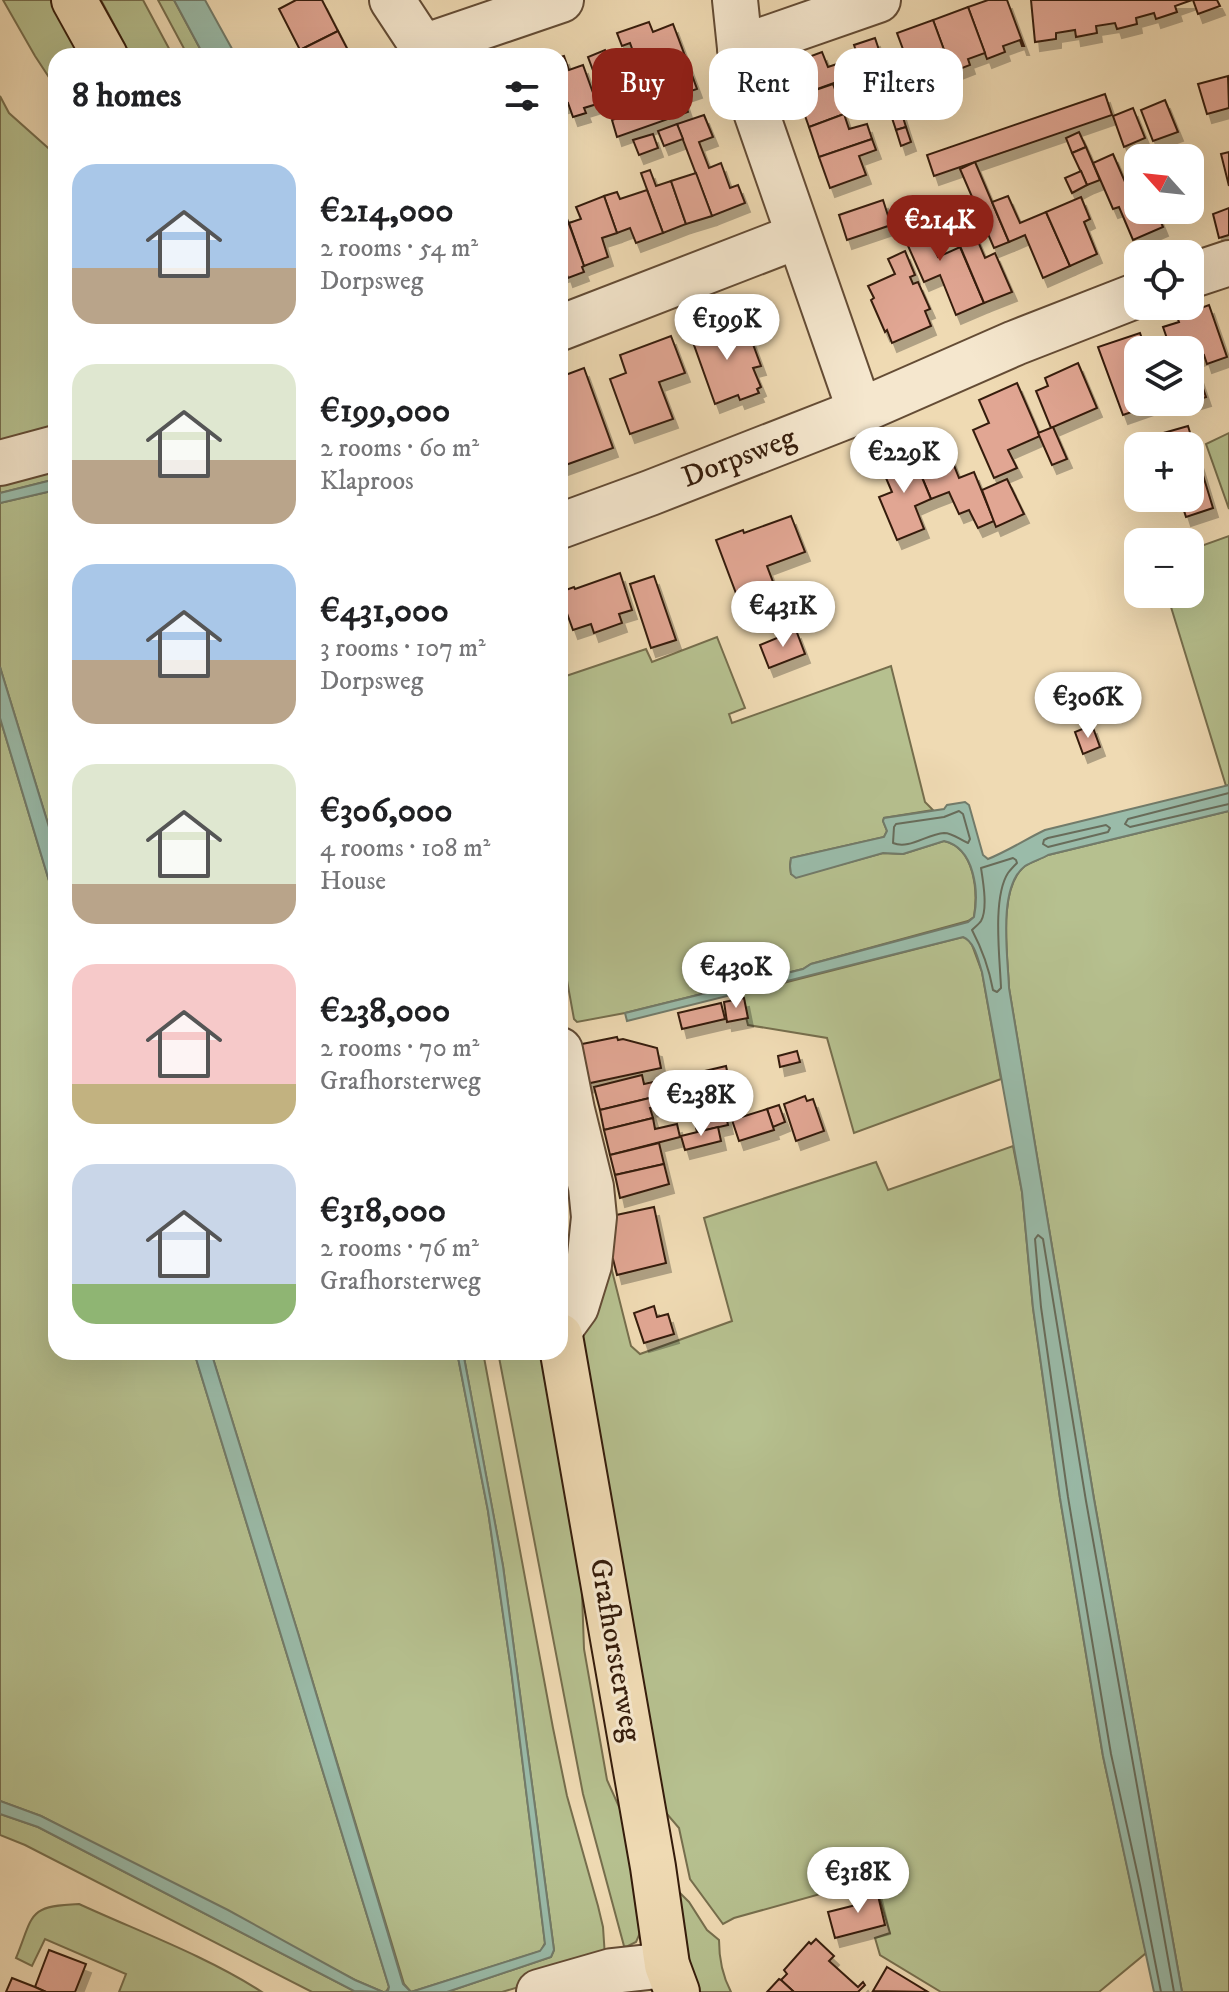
<!DOCTYPE html>
<meta charset="utf-8">
<style>
body{margin:0;font-family:"IM FELL DW Pica",serif;background:#f6f6f6;color:#202124;height:100vh;display:flex;flex-direction:column;font-size:30px;white-space:nowrap}
*{box-sizing:border-box;margin:0}
p{font-size:26px;color:#757577}
.icon{flex:none;width:44px;height:44px;fill:none;stroke:currentColor;stroke-width:2;stroke-linecap:round;stroke-linejoin:round}
.map{position:relative;flex:1;overflow:hidden}
.panel{position:absolute;left:48px;top:48px;width:520px;height:1312px;display:flex;flex-direction:column;background:#fff;border-radius:24px;box-shadow:0 8px 32px #0002}
.panel>*{flex:none}
.top-card{position:absolute;left:592px;top:48px;width:516px;height:72px;display:flex;gap:16px}
.needle{width:52px;rotate:297deg}
.fabs{position:absolute;left:1124px;top:144px;display:grid;gap:16px}
.fabs a{display:grid;place-items:center;width:80px;height:80px;border-radius:16px;background:#fff;box-shadow:0 8px 32px #0002;font-size:40px}
.price{position:absolute;translate:-50% -68px;padding:0 18px;border-radius:28px;background:#fff;color:#222;font-size:26px;line-height:52px;filter:drop-shadow(0 2px 4px #0008)}
.price::after{content:'';position:absolute;left:50%;top:48px;width:24px;height:18px;margin-left:-12px;background:inherit;clip-path:polygon(0 0,100% 0,50% 100%)}
.price.selected{background:#8f2418;color:#fff}
ul{padding:0;list-style:none}
li{display:flex;align-items:center;gap:24px;height:200px;padding:0 24px}
li span{display:grid;place-items:center;flex:none;width:224px;height:160px;border-radius:24px;color:#555}
li>.icon{margin-inline-start:auto}
span .icon{width:96px;height:96px;fill:#fffc;stroke-width:1}
li b{font-size:34px}
h2{display:flex;justify-content:space-between;align-items:center;height:96px;padding:0 24px;font-size:34px}
.pill{padding:0 28px;border-radius:24px;background:#fff;box-shadow:0 8px 32px #0002;font-size:28px;line-height:72px}
.pill.selected{background:#8f2418;color:#fff}
.map>svg:first-child{display:block}
</style>
<div class="map">
<svg width="1229" height="1992" viewBox="0 0 1229 1992">
<defs>
<filter id="shadow"><feDropShadow dx="5" dy="9" stdDeviation="0" flood-color="#0004"/></filter>
</defs>
<rect width="100%" height="100%" fill="#efdab3"/>
<filter id="stains"><feTurbulence type="fractalNoise" baseFrequency=".0025" numOctaves="4"/><feColorMatrix values="0 0 0 0 .2 0 0 0 0 .09 0 0 0 0 .02 0 0 0 .5 -.17"/></filter>
<radialGradient id="worn" r=".72"><stop offset=".6" stop-color="#630" stop-opacity="0"/><stop offset="1" stop-color="#630" stop-opacity=".3"/></radialGradient>
<!-- green -->
<g fill="#b6c08f" stroke="#766e4d" stroke-width="2">
<path d="M3 0H53L83 56H56V88L35 56Z"/>
<path d="M101 0H143L173 56H131Z"/>
<path d="M158 0H174L204 56H188Z"/>
<path d="M0 96 9 113 56 155V437L0 451Z"/>
<path d="M1229 433V509L1206 444Z"/>
<path d="M56 466V479L0 493V480Z"/>
<path d="M56 490V850L0 667V503Z"/>
<path d="M1229 536V785L1226 786 1167 594H1190V550Z"/>
<path d="M717 637 745 708 729 714 732 723 891 666 925 802 933 810 884 818 883 821 887 831 884 837 791 858 790 866 791 874 796 877 883 853 903 854 944 841C975 848 978 891 974 917L968 921 811 964 803 969 625 1013 577 1022 574 1019 560 942V678L646 649 652 662Z"/>
<path d="M0 718 56 904V1352H194L389 1987 386 1992H383L355 1980 41 1816 0 1801Z"/>
<path d="M1229 811V1992H1182L1094 1499 1009 988C1008 957 997 888 1025 866 1031 862 1041 859 1048 855Z"/>
<path d="M963 937 968 939 972 945 982 972 1001 1079 854 1133 827 1038 748 1025 740 994Z"/>
<path d="M1013 1146 1022 1192 1033 1308 1060 1498 1103 1756 1146 1953 1099 1992H941L880 1955 875 1938 890 1933 874 1879 734 1918 723 1924 690 1879 679 1828 661 1807 579 1326 602 1231 631 1346 640 1354 732 1321 704 1218 876 1162 888 1190Z"/>
<path d="M211 1352H457L488 1511 511 1669 545 1943 541 1951 411 1992 404 1984 298 1633Z"/>
<path d="M463 1352H483L553 1728 567 1796 598 1906 603 1927 605 1957 562 1974 502 1992H447L551 1957 554 1950 503 1566Z"/>
<path d="M498 1352H544L581 1565 584 1649 607 1780 629 1829 640 1933 636 1942 626 1947 624 1946 583 1794Z"/>
<path d="M0 1814 38 1827 356 1992H312L25 1845 0 1835Z"/>
<path d="M678 1891 689 1902 707 1930 719 1940C719 1959 722 1975 731 1992H695L677 1892Z"/>
<path d="M79 1904C140 1932 206 1956 262 1992H119L126 1974 45 1939 32 1966 16 1958C34 1914 27 1906 79 1904Z"/>
</g>
<!-- water -->
<g fill="#9abba9" stroke="#727b6a" stroke-width="2">
<path d="M174 0H205L236 56H204Z"/>
<path d="M56 479V490L0 503V493Z"/>
<path d="M0 667 56 850V904L0 718Z"/>
<path d="M1229 785V811L1048 855C1041 859 1031 862 1025 866 997 887 1008 957 1009 988L1094 1499 1182 1992H1154L1103 1756 1060 1498 1033 1308 1022 1192 982 972C978 960 975 942 963 937L627 1021 625 1013 803 969 811 964 968 922 974 917C979 892 975 848 944 841L903 854 883 853 796 878 791 874 790 866 791 858 884 837 887 831 883 821 884 818 944 809 947 805 965 802 969 805 983 855 988 859C1008 851 1026 839 1045 830Z"/>
<path d="M194 1352H211L298 1633 403 1984 411 1992 540 1951 545 1944 511 1669 488 1511 457 1352H463L503 1566 554 1950 551 1957 447 1992H384L388 1991 389 1987Z"/>
<path d="M0 1801 41 1816 228 1910 355 1980 383 1992 354 1991 38 1827 0 1814Z"/>
</g>
<g fill="none" stroke-linecap="round" stroke-linejoin="round">
<!-- shore -->
<g stroke="#686c5a" stroke-width="2">
<path d="M1229 793 1128 819 1125 824 1130 827 1229 804"/>
<path d="M959 811 963 814 970 839 968 843C960 840 953 833 944 833 927 834 909 850 893 843L894 827 896 824 944 817Z"/>
<path d="M1106 825 1110 828 1108 832 1048 847 1043 844 1044 840 1048 838Z"/>
<path d="M1013 858 1016 860 1017 863C1014 866 1011 869 1008 873 992 898 1000 959 1001 988L997 992 993 990C989 968 982 949 972 930 975 927 979 924 981 921 988 909 983 881 981 868Z"/>
<path d="M1161 1992 1140 1885 1111 1754 1068 1497 1041 1307 1035 1239 1038 1235 1043 1239 1086 1501 1174 1992"/>
</g>
</g>
<!-- building -->
<g fill="#e1a693" stroke="#351c0b" stroke-width="2" filter="url(#shadow)">
<path d="M296 0H322L338 31 300 50 279 9Z"/>
<path d="M988 0H1007L1024 46H1022L1020 40 1003 46 1005 52 987 59 968 7Z"/>
<path d="M1031 0H1192L1175 6 1177 12 1156 19 1154 13 1136 18 1137 24 1117 29 1115 23 1096 26 1097 33 1076 37 1075 30 1056 33V39L1035 42Z"/>
<path d="M1193 0H1217L1220 6 1198 14Z"/>
<path d="M968 7 985 53 968 59 970 65 952 72 933 20Z"/>
<path d="M933 20 950 66 933 72 935 78 920 84 923 92 912 96 900 62 907 60 897 33Z"/>
<path d="M649 22 653 32 673 24 685 56 641 73 630 43 622 46 617 33Z"/>
<path d="M338 31 351 56H303L300 50Z"/>
<path d="M875 38 884 65 798 96 787 65 822 52 828 67 858 57 854 45Z"/>
<path d="M605 50 617 83 600 89 588 57Z"/>
<path d="M564 56 569 70 583 65 597 104 584 108 586 113 573 117 568 103 560 105V57Z"/>
<path d="M685 56 697 89 682 94 688 112 617 137 612 120 653 104 641 73Z"/>
<path d="M884 65 892 88 871 95 864 73Z"/>
<path d="M1228 76 1229 108 1207 114 1198 84Z"/>
<path d="M833 84 844 114 809 127 798 96Z"/>
<path d="M1105 94 1112 115 934 176 927 155Z"/>
<path d="M1165 100 1178 132 1153 141 1141 110Z"/>
<path d="M1133 108 1145 138 1124 147 1113 116Z"/>
<path d="M901 111 906 127 896 130 891 115Z"/>
<path d="M844 114 849 129 867 124 872 139 819 157 809 127Z"/>
<path d="M704 115 713 137 699 142 709 168 721 163 730 188 738 185 745 203 712 216 677 124Z"/>
<path d="M677 124 683 139 664 146 658 131Z"/>
<path d="M906 127 911 142 901 146 896 130Z"/>
<path d="M1079 132 1086 147 1072 153 1066 138Z"/>
<path d="M653 134 658 148 639 155 633 140Z"/>
<path d="M872 139 876 150 859 156 866 175 830 188 819 157Z"/>
<path d="M1086 147 1100 180 1087 185 1072 153Z"/>
<path d="M1229 152V186L1221 154Z"/>
<path d="M1113 154 1125 182 1138 176V210H1156L1163 227 1133 240 1119 207 1113 209 1093 163Z"/>
<path d="M975 162 1009 242 994 248 960 169Z"/>
<path d="M650 170 656 186 671 181 686 224 663 233 641 173Z"/>
<path d="M1081 171 1087 185 1072 193 1065 178Z"/>
<path d="M696 173 712 216 686 224 671 181Z"/>
<path d="M647 190 663 233 636 243 630 228 617 233 604 196 617 192 620 199Z"/>
<path d="M604 196 617 233 602 238 608 257 584 266 569 223 581 219 576 207Z"/>
<path d="M1008 196 1020 223 1046 212 1070 266 1043 278 1025 235 1009 242 992 202Z"/>
<path d="M1081 197 1090 219 1084 222 1097 254 1070 266 1046 212Z"/>
<path d="M883 200 891 225 847 240 839 215Z"/>
<path d="M915 205 938 257 960 247 984 303 956 315 940 275 924 282 894 214Z"/>
<path d="M964 208 985 258 995 253 1012 292 984 303 947 215Z"/>
<path d="M1229 208V235L1219 238 1213 214Z"/>
<path d="M565 213 584 266 582 267 584 272 568 278 566 272 560 274V215Z"/>
<path d="M905 251 915 275 910 277 913 284 918 282 930 309 925 311 931 326 892 343 887 330 885 332 871 300 874 298 868 286 895 274 888 259Z"/>
<path d="M1209 305 1227 357 1207 364 1204 355 1193 359 1206 397 1190 402V350H1171L1163 327 1179 322 1177 317Z"/>
<path d="M718 320 724 336 747 328 761 366 753 368 761 387 757 389 759 393 740 400 738 395 715 404 689 331Z"/>
<path d="M1140 333 1146 350H1138V402H1151L1152 405 1123 415 1098 347Z"/>
<path d="M671 336 685 373 659 382 673 419 630 434 610 379 626 373 620 355Z"/>
<path d="M1078 363 1097 408 1051 428 1036 391 1048 386 1045 378Z"/>
<path d="M584 368 613 448 560 467V377Z"/>
<path d="M1017 383 1040 436 1008 450 1017 468 994 478 973 430 989 423 979 400Z"/>
<path d="M1188 426 1213 508 1186 517 1180 498H1190V446H1164L1160 434Z"/>
<path d="M1053 427 1067 459 1052 465 1038 433Z"/>
<path d="M943 438 959 478 974 472 994 521 978 528 969 510 959 514 949 492 931 499 911 451Z"/>
<path d="M911 451 931 499 915 506 924 529 897 540 879 497 892 492 880 464Z"/>
<path d="M1007 479 1024 514 996 527 982 490Z"/>
<path d="M791 516 805 552 767 566 773 582 737 596 716 540 743 530 744 533Z"/>
<path d="M620 573 632 610 619 614 622 623 594 633 591 624 573 630 560 594 564 593 563 591 574 587 575 589Z"/>
<path d="M654 576 676 640 651 648 630 584Z"/>
<path d="M796 630 805 654 769 668 760 645Z"/>
<path d="M1092 725 1100 747 1083 754 1075 732Z"/>
<path d="M744 998 748 1018 727 1022 724 1002Z"/>
<path d="M721 1003 725 1019 682 1029 678 1013Z"/>
<path d="M617 1037 618 1040 623 1039 657 1048 661 1068 581 1085 572 1046Z"/>
<path d="M797 1051 800 1062 780 1067 778 1056Z"/>
<path d="M726 1066 731 1089 698 1097 692 1074Z"/>
<path d="M642 1075 644 1084 684 1075 687 1089 600 1110 594 1087Z"/>
<path d="M687 1089 689 1099 650 1108 653 1118 604 1130 600 1110Z"/>
<path d="M805 1096 807 1101 813 1099 824 1131 796 1141 784 1104Z"/>
<path d="M779 1105 785 1122 773 1127 767 1109Z"/>
<path d="M767 1109 774 1130 739 1141 732 1120Z"/>
<path d="M725 1111 728 1125 697 1132 694 1118Z"/>
<path d="M653 1118 655 1129 677 1124 680 1137 610 1155 604 1130Z"/>
<path d="M718 1127 721 1141 685 1150 681 1136Z"/>
<path d="M659 1143 664 1164 615 1175 610 1155Z"/>
<path d="M664 1164 669 1184 620 1198 615 1175Z"/>
<path d="M654 1207 666 1263 617 1275 613 1259H611L602 1218Z"/>
<path d="M654 1306 657 1317 668 1314 674 1334 644 1343 634 1313Z"/>
<path d="M876 1887 885 1925 835 1938 828 1912 856 1905 853 1893Z"/>
<path d="M816 1939 834 1956 829 1961 858 1987 863 1982 865 1985 858 1992H794L781 1980 787 1974 784 1970 809 1942 811 1944Z"/>
<path d="M49 1950 86 1964 75 1992H46L35 1987Z"/>
<path d="M887 1967 928 1992 873 1991Z"/>
<path d="M12 1978 35 1987 46 1992H6Z"/>
<path d="M779 1979 781 1980 794 1992H767Z"/>
</g>
<g fill="none" stroke-linecap="round" stroke-linejoin="round">
<defs>
<g id="minor">
<path d="M392 0 423 47 561 0"/>
<path d="M735 0 740 48 747 86 860 411"/>
<path d="M740 48 878 0"/>
<path d="M1190 276 1229 263"/>
<path d="M560 328 798 236"/>
<path d="M0 463 56 448"/>
<path d="M560 526 650 493 860 411 1015 343 1138 295"/>
<path d="M560 1050 572 1110 591 1187 594 1217 589 1265 576 1307 560 1329"/>
<path d="M539 1992 612 1971 667 1965"/>
</g>
<g id="major">
<path d="M74 0 105 56"/>
<path d="M560 1336 653 1867 667 1965 677 1992"/>
</g>
</defs>
<!-- minor casing -->
<use href="#minor" stroke="#644c35" stroke-width="48"/>
<!-- major casing -->
<use href="#major" stroke="#351c0b" stroke-width="48"/>
<!-- minor -->
<use href="#minor" stroke="#f5e7ce" stroke-width="44"/>
<!-- major -->
<use href="#major" stroke="#efdab3" stroke-width="44"/>
</g>
<g text-anchor="middle" dominant-baseline="central" stroke-width="6" stroke-linejoin="round" paint-order="stroke">
<!-- street labels -->
<g font-size="30" fill="#351c0b" stroke="#f5e7ce">
<text transform="translate(739 458) rotate(-21)">Dorpsweg</text>
<text transform="translate(615 1650) rotate(80)">Grafhorsterweg</text>
</g>
</g>
<rect width="100%" height="100%" filter="url(#stains)"/>
<rect width="100%" height="100%" fill="url(#worn)"/>
</svg>
<div class="fabs">
<a><svg class="needle" viewBox="-14 -14 28 28"><path d="M0-13l5 13h-10z" fill="#e53935"/><path d="M0 13l5-13h-10z" fill="#757577"/></svg></a>
<a><svg class="icon" aria-label="locate" viewBox="0 0 24 24"><circle cx="12" cy="12" r="6"/><path d="M12 2v4M12 18v4M2 12h4M18 12h4"/></svg></a>
<a><svg class="icon" aria-label="layers" viewBox="0 0 24 24"><path d="M12 4l9 5-9 5-9-5zM3 14l9 5 9-5"/></svg></a>
<a>+</a>
<a>−</a>
</div>
<b class="price selected" style="left:940px;top:263px">€214K</b>
<b class="price" style="left:727px;top:362px">€199K</b>
<b class="price" style="left:904px;top:495px">€229K</b>
<b class="price" style="left:783px;top:649px">€431K</b>
<b class="price" style="left:1088px;top:740px">€306K</b>
<b class="price" style="left:736px;top:1010px">€430K</b>
<b class="price" style="left:701px;top:1138px">€238K</b>
<b class="price" style="left:858px;top:1915px">€318K</b>
<div class="top-card">
<a class="pill selected">Buy</a>
<a class="pill">Rent</a>
<a class="pill">Filters</a>
</div>
<section class="panel">
<h2>8 homes<svg class="icon" aria-label="filters" viewBox="0 0 24 24"><path d="M4 7h16M4 17h16"/><circle cx="9" cy="7" r="2"/><circle cx="15" cy="17" r="2"/></svg></h2>
<ul>
<li><span style="background:linear-gradient(#a9c7e8 65%,#b9a48a 0)"><svg class="icon" aria-label="home" viewBox="0 0 24 24"><path d="M3 11l9-7 9 7M6 9v11h12V9"/></svg></span><div><b>€214,000</b><p>2 rooms · 54 m²</p><p>Dorpsweg</p></div></li>
<li><span style="background:linear-gradient(#dfe7d0 60%,#b9a48a 0)"><svg class="icon" aria-label="home" viewBox="0 0 24 24"><path d="M3 11l9-7 9 7M6 9v11h12V9"/></svg></span><div><b>€199,000</b><p>2 rooms · 60 m²</p><p>Klaproos</p></div></li>
<li><span style="background:linear-gradient(#a9c7e8 60%,#b9a48a 0)"><svg class="icon" aria-label="home" viewBox="0 0 24 24"><path d="M3 11l9-7 9 7M6 9v11h12V9"/></svg></span><div><b>€431,000</b><p>3 rooms · 107 m²</p><p>Dorpsweg</p></div></li>
<li><span style="background:linear-gradient(#dfe7d0 75%,#b9a48a 0)"><svg class="icon" aria-label="home" viewBox="0 0 24 24"><path d="M3 11l9-7 9 7M6 9v11h12V9"/></svg></span><div><b>€306,000</b><p>4 rooms · 108 m²</p><p>House</p></div></li>
<li><span style="background:linear-gradient(#f6c9c9 75%,#c2b280 0)"><svg class="icon" aria-label="home" viewBox="0 0 24 24"><path d="M3 11l9-7 9 7M6 9v11h12V9"/></svg></span><div><b>€238,000</b><p>2 rooms · 70 m²</p><p>Grafhorsterweg</p></div></li>
<li><span style="background:linear-gradient(#c9d6e8 75%,#8fb573 0)"><svg class="icon" aria-label="home" viewBox="0 0 24 24"><path d="M3 11l9-7 9 7M6 9v11h12V9"/></svg></span><div><b>€318,000</b><p>2 rooms · 76 m²</p><p>Grafhorsterweg</p></div></li>
</ul>
</section>
</div>
